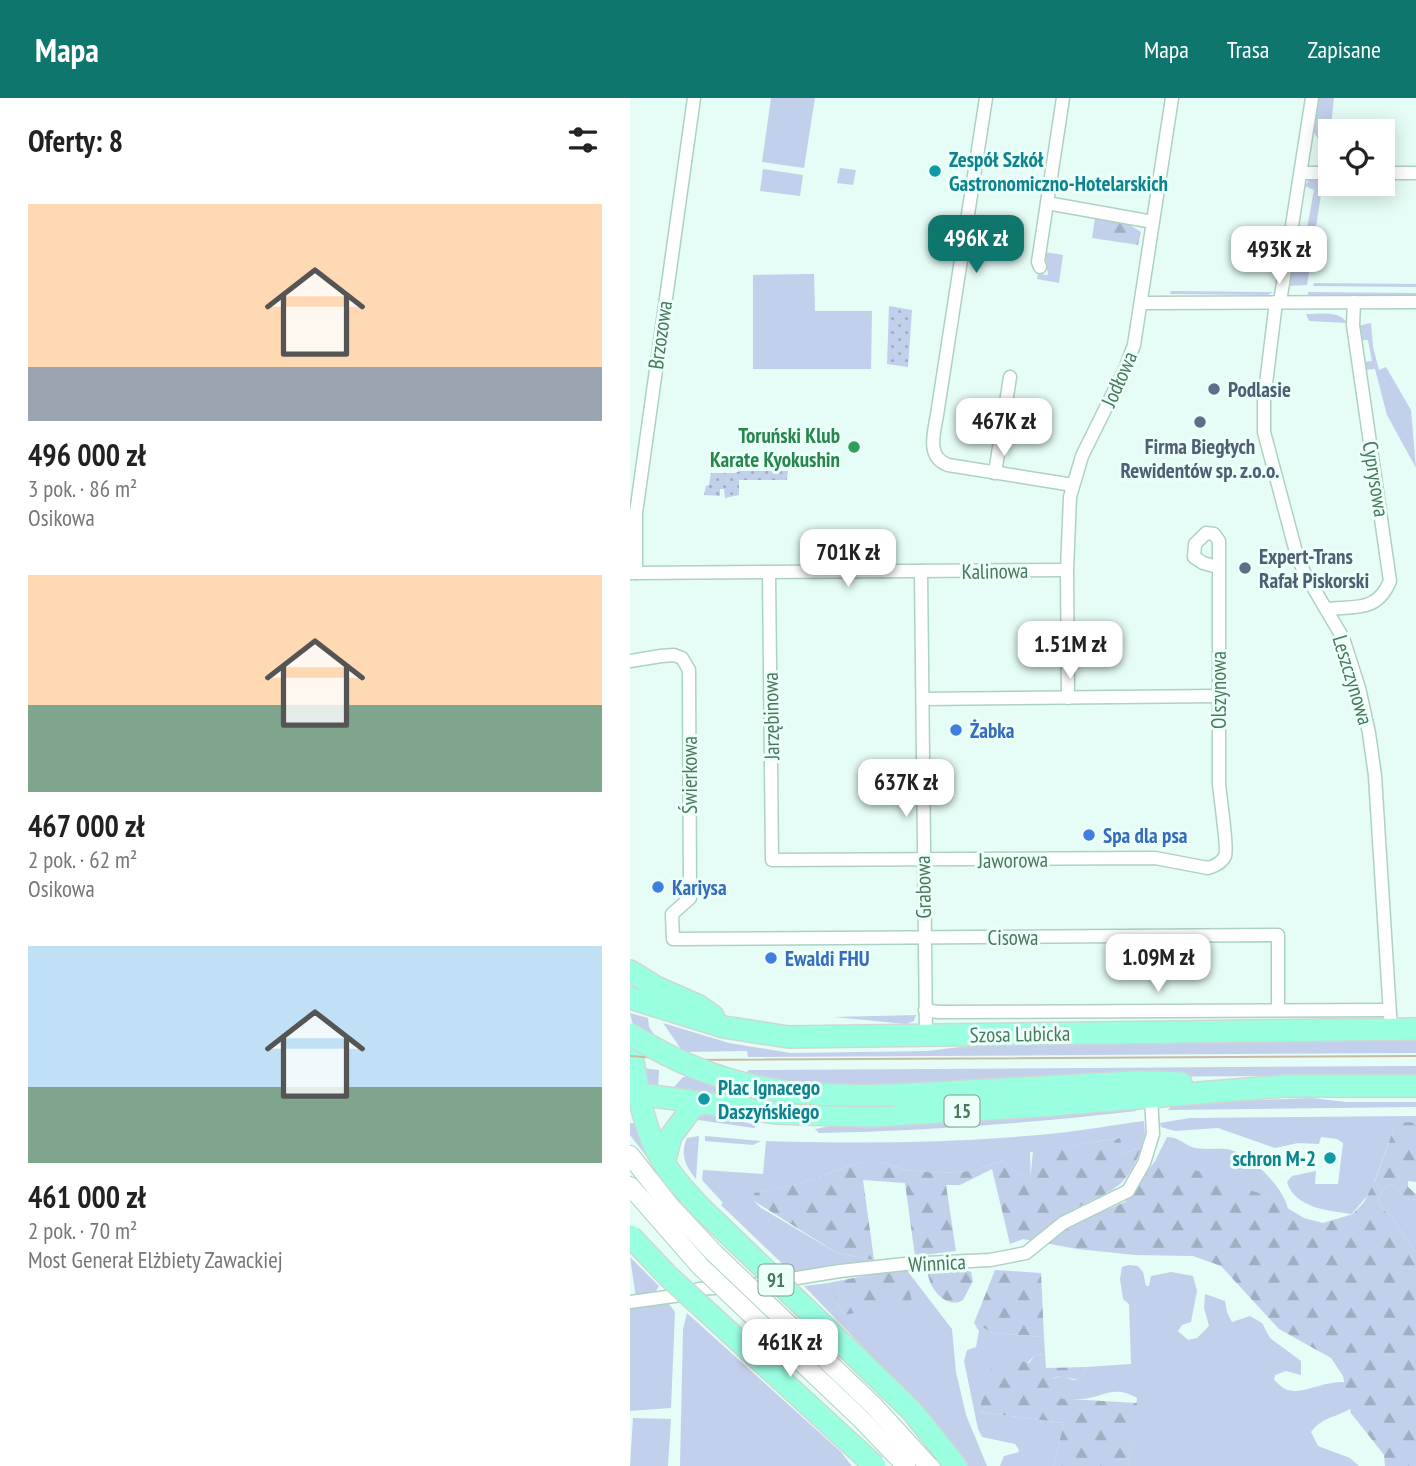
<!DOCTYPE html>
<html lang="pl">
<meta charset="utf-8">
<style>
body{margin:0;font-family:"PT Sans Narrow",sans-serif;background:#f6f6f6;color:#222;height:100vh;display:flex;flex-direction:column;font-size:26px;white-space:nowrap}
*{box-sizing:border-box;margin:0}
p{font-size:23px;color:#767676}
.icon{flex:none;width:38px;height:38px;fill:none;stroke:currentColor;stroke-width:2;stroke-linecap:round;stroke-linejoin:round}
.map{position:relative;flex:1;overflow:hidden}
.panel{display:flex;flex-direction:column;background:#fff;width:630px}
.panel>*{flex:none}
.buttons{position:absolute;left:688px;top:21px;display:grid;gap:14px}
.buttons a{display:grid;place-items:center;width:77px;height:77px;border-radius:0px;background:#fff;box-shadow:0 4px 18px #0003;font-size:35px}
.price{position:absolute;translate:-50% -60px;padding:0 16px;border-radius:14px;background:#fff;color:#222;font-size:23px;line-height:46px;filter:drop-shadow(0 2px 4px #0008)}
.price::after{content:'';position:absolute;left:50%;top:42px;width:21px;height:16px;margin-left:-10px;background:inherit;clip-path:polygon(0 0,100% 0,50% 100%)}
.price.on{background:#0f766e;color:#fff}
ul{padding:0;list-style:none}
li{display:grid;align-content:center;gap:14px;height:371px;padding:0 28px}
li span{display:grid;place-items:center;height:217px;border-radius:0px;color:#555}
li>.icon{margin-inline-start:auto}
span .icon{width:126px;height:126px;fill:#fffc;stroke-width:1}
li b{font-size:30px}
h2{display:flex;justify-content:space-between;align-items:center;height:84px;padding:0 28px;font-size:30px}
header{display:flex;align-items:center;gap:42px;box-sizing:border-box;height:98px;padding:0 35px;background:#0f766e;color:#fff}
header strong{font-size:33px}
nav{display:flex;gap:38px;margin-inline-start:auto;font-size:24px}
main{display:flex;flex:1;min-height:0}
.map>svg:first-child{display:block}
</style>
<header>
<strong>Mapa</strong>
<nav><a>Mapa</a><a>Trasa</a><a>Zapisane</a></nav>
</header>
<main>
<section class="panel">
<h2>Oferty: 8<svg class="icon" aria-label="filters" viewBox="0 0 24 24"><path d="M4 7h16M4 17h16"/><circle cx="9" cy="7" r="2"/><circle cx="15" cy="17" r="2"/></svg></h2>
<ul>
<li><span style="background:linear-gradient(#ffd9b3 75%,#9aa5b1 0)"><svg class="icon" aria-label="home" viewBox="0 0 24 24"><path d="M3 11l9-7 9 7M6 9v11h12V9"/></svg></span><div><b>496 000 zł</b><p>3 pok. · 86 m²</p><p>Osikowa</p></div></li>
<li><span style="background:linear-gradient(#ffd9b3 60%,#7fa58c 0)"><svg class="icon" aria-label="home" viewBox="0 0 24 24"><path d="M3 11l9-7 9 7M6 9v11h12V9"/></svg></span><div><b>467 000 zł</b><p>2 pok. · 62 m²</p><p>Osikowa</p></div></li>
<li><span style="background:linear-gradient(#bfe0f5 65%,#7fa58c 0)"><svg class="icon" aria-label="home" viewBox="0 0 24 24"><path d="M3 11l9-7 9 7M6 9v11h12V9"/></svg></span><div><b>461 000 zł</b><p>2 pok. · 70 m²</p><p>Most Generał Elżbiety Zawackiej</p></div></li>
</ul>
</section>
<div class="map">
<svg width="786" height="1368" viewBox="0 0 786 1368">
<defs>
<pattern id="forest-firs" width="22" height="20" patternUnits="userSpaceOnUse" patternTransform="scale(1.75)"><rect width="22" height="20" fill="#c2d0ec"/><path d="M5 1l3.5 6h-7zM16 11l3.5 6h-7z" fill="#a0aec2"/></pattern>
<pattern id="park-dots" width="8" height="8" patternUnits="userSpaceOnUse" patternTransform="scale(1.75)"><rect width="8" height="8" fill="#c2d0ec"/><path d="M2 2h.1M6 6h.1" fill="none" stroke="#a0aec2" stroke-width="1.8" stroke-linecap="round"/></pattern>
</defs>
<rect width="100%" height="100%" fill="#e5fdf6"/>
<!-- grass -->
<g fill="#c2d0ec">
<path d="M141 0H185L174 70 132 64Z"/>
<path d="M688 0H704L698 56 683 33Z"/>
<path d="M210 70 226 72 223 87 207 85Z"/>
<path d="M133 71 173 77 170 98 130 93Z"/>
<path d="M688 80V90H692L677 187 659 188 663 157 672 158 684 92 675 88 679 82Z"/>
<path d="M415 154 433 157 429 185 407 181 408 176 418 177Z"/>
<path d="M184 176 185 213H242L241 271H123V177Z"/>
<path d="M684 185 786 186V189L683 188Z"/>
<path d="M541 193 634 194H643L638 197 540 196Z"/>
<path d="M678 194 786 195V197H678Z"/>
<path d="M676 216C689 216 710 212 717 225L679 223Z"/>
<path d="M741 225 743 249 749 272 756 269 781 312 786 370 757 317 745 271 734 272 733 264 742 263 738 242H730L728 228Z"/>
<path d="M0 915 18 920 19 929 27 941 3 927Z"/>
<path d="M286 917 284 923 276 926 204 919Z"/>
<path d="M33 925 99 945 161 955 297 953 356 946 786 942V955L118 959 117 953 53 954Z"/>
<path d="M786 968V977L486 979 170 1009 44 994V989L53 979 117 978 118 972Z"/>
<path d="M13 970 29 972 28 992 17 990Z"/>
<path d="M682 1000 716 1004H786V1009L538 1012 542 1007 550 1005Z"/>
<path d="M501 1010 507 1013C401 1025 295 1033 189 1035L185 1031 210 1026Z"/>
<path d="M77 1016 83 1017 127 1027 124 1030 61 1021Z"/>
<path d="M786 1018V1026L780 1024 764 1030 741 1093 722 1116C700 1113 664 1110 657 1084L662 1078 686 1073 685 1086H708L713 1045 707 1041 691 1039 689 1046 668 1045 645 1050 588 1030 545 1033 531 1029 530 1025 560 1020Z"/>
<path d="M514 1023 515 1036 511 1050 493 1055 489 1040 400 1054 401 1086 372 1063 342 1073 308 1075 276 1072 250 1064H231L168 1086 125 1095 124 1103 131 1110 207 1155 244 1162 163 1176 91 1107 93 1105 72 1082 73 1072 133 1076 136 1043C230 1046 325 1045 419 1036 451 1033 483 1027 514 1023Z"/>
<path d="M0 1025 10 1026 27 1072 0 1037Z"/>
<path d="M69 1038 66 1081C55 1068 50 1056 57 1040Z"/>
<path d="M75 1038 131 1043 123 1047 75 1043Z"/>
<path d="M537 1039C548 1039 552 1045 562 1049 573 1053 589 1049 601 1052 622 1058 654 1090 658 1111L639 1099 525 1063Z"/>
<path d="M761 1086 775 1100 786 1102V1155L761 1118 754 1113 748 1101 756 1088Z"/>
<path d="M0 1159 29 1188 24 1196 6 1200Z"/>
<path d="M499 1167 508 1168 513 1174 516 1188H519L521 1178 541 1174 563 1178 567 1193 561 1224 552 1227 548 1233 558 1242 567 1240 579 1228 574 1210 575 1196 595 1203 597 1214 602 1224 620 1218 632 1225 640 1240 671 1263V1277L656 1273 645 1277 644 1282C648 1285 653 1291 658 1292 676 1297 697 1280 720 1285L725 1307C708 1321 695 1316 681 1334L688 1348 720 1360 729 1368H498L507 1300C482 1286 474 1300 451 1301 441 1302 431 1301 422 1300L421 1281 433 1278 443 1282 449 1281 456 1269 501 1266 499 1206 493 1201 490 1181 492 1169Z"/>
<path d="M275 1170 322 1231 326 1274 336 1317 357 1368H338L308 1327 174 1188 198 1185 214 1217Z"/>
<path d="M22 1205 39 1206 45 1214 41 1310 0 1313V1210Z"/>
<path d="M57 1215 211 1354 222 1368H50L53 1231Z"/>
<path d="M344 1225 363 1235 414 1239 415 1256 405 1257 349 1314 434 1325 423 1368H370L374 1358 389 1354 388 1350 385 1346 352 1339 348 1331 334 1263 337 1252 346 1249 349 1233Z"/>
<path d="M3 1320 41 1321 38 1368H0Z"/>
</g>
<!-- forest -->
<g fill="url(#forest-firs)">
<path d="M465 120 498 126 511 134 508 147 462 140Z"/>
<path d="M780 1024 786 1026V1084L778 1083V1089L786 1096V1102L775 1100 761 1086 756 1088 748 1101 754 1113 761 1118 786 1155V1368H755L754 1357 721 1315 713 1278 701 1260 649 1231 591 1168 563 1158 505 1157 447 1151 393 1141 380 1146 362 1071 330 1087H316L326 1153 285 1158 275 1085 233 1082 244 1162 207 1155 124 1103V1095L168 1086 231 1064H250L276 1072 308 1075 342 1073 372 1063 400 1085 403 1053 490 1040 493 1055 511 1050C495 1098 473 1093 436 1116 425 1122 415 1132 405 1140L420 1142 443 1126 495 1104 525 1063 572 1074 639 1099 674 1120 693 1125 723 1116 734 1104 745 1083 764 1030 770 1025Z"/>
<path d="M275 1170 282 1204 214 1217 198 1185Z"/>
<path d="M305 1170H330L341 1174 343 1183 333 1202C317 1212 299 1191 298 1175Z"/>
<path d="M365 1172 411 1175 414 1239 363 1235 344 1225Z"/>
<path d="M364 1256 399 1265 405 1257 415 1256 416 1270 456 1269 449 1281C439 1282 432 1275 422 1281V1300L507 1305 498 1368H423L434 1325 349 1314Z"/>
</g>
<!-- park -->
<g fill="url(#park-dots)">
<path d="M259 208 282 212 278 269 257 266Z"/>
<path d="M110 373H158L157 382H109V397L95 400 94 391H90V398L74 397 76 388 79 387 81 375H105Z"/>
</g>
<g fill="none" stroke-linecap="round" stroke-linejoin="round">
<defs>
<g id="street">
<path d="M356 0 307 317C304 335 296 359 318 367L443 387"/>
<path d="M671 75H700"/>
<path d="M752 75H786"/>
<path d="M417 105 523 124"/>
<path d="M410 169 408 164 433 0"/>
<path d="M646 204 634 302V334L666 454 674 474 713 540 729 590 739 635 745 678 761 932"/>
<path d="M650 204 682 0"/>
<path d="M511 205 786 204"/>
<path d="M365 375 380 279"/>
<path d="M291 473 296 937"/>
<path d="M0 475 437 472"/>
<path d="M6 475V415L64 0"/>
<path d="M139 475 142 762 525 760 578 770C585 768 592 765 595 758 598 752 590 697 589 686V443L584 436 576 435 565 446 564 459 573 465 588 469"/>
<path d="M697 511C726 508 747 514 760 483L723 227 724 204"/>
<path d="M0 563 31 558 44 557 52 560 59 572 60 800 42 816 43 841 648 837V912"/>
<path d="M438 600 437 472 440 399 452 358 495 271 504 247 542 0"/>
<path d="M293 601 588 598"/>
<path d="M295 912 308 914 759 912"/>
<path d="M0 1204 51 1197 69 1191 124 1187 210 1173 275 1166 360 1162 396 1155 433 1125 498 1093 514 1065 523 1036 521 999"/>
</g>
<g id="secondary">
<path d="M0 1057 40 1108 84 1155"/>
<path d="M0 1088 70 1168"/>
</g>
<g id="primary">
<path d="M0 873 26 889 69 908 83 918"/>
<path d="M0 900 94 929 158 939 786 931"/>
<path d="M0 945C6 980 11 1023 28 1055 39 1076 56 1094 72 1111"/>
<path d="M0 995 148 1015 241 1018 409 1008 655 988H786"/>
<path d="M264 997 506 984 551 985"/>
<path d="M34 1065 41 1038 65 1006"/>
<path d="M220 1253 282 1313 326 1368"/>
</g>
</defs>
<!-- street casing -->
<use href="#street" stroke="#add2c1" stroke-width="15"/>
<!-- secondary casing -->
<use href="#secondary" stroke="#aad5c0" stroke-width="20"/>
<!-- primary casing -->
<use href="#primary" stroke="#ccd9d2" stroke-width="24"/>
<!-- street -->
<use href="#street" stroke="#fff" stroke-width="12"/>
<!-- secondary -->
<use href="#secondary" stroke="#fff" stroke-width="18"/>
<!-- primary -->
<use href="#primary" stroke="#9affe1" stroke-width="21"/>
<!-- tram -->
<path stroke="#c8b9a2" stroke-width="2" d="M0 958 59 962 786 958"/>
<defs>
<g id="secondary-bridge">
<path d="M84 1155 244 1308 299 1368"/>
<path d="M70 1168 232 1322 276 1368"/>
</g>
<g id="primary-bridge">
<path d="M0 936C89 992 161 1000 264 997"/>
<path d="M72 1111 220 1253"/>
<path d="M0 1138 38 1178 245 1368"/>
</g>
</defs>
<!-- secondary-bridge casing -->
<use href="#secondary-bridge" stroke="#aad5c0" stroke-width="20" stroke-linecap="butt"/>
<!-- primary-bridge casing -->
<use href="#primary-bridge" stroke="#ccd9d2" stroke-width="24" stroke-linecap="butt"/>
<!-- secondary-bridge -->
<use href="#secondary-bridge" stroke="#fff" stroke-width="18"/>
<!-- primary-bridge -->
<use href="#primary-bridge" stroke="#9affe1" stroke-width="21"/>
</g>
<!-- markers -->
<g fill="#0f9aa8" stroke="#ecfff9" stroke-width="2.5">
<circle cx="305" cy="73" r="7"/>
<circle cx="74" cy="1001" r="7"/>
<circle cx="700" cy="1060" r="7"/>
</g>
<g fill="#5c6f8a" stroke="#ecfff9" stroke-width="2.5">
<circle cx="584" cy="291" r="7"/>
<circle cx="570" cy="324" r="7"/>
<circle cx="615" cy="470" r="7"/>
</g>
<circle fill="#2e9e5b" stroke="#ecfff9" stroke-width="2.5" cx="224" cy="349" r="7"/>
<g fill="#3f7fe0" stroke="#ecfff9" stroke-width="2.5">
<circle cx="326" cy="632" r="7"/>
<circle cx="459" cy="737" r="7"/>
<circle cx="28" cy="789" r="7"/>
<circle cx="141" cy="860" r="7"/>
</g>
<g text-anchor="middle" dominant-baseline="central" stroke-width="6" stroke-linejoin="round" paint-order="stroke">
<!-- shield labels -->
<g fill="#ecfff9" stroke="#79a08c" stroke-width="2">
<rect x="314.5" y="997.5" width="35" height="31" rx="5"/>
<rect x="128.5" y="1166.5" width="35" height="31" rx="5"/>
</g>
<g font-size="19" font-weight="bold" fill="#48785d">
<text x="332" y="1013">15</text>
<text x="146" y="1182">91</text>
</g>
<!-- culture labels -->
<g font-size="21" font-weight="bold" fill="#0d838f" stroke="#ecfff9" text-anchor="start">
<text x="319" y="61">Zespół Szkół<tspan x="319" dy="24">Gastronomiczno-Hotelarskich</tspan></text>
<text x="88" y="989">Plac Ignacego<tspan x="88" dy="24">Daszyńskiego</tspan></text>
<text x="686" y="1060" text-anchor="end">schron M-2</text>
</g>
<!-- street labels -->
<g font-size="21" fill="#48785d" stroke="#ecfff9">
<text transform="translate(30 237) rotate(-82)">Brzozowa</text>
<text transform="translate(489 281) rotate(-66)">Jodłowa</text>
<text transform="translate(746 381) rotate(81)">Cyprysowa</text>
<text transform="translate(365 473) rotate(-1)">Kalinowa</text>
<text transform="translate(723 582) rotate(73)">Leszczynowa</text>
<text transform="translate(588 592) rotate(-90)">Olszynowa</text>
<text transform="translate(141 618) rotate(-91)">Jarzębinowa</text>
<text transform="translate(59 677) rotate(-90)">Świerkowa</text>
<text transform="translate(383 762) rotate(-1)">Jaworowa</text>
<text transform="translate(293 789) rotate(-91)">Grabowa</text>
<text x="383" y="839">Cisowa</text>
<text transform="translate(390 936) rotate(-1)">Szosa Lubicka</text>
<text transform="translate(307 1165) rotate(-3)">Winnica</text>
</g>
<!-- service labels -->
<g font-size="21" font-weight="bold" fill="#4e5e75" stroke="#ecfff9" text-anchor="start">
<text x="598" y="291">Podlasie</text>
<text x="570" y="348" text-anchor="middle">Firma Biegłych<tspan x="570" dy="24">Rewidentów sp. z.o.o.</tspan></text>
<text x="629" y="458">Expert-Trans<tspan x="629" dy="24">Rafał Piskorski</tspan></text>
</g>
<!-- leisure labels -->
<g font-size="21" font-weight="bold" fill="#27864d" stroke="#ecfff9" text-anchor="end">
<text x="210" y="337">Toruński Klub<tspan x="210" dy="24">Karate Kyokushin</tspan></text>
</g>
<!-- shop labels -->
<g font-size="21" font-weight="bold" fill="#366cbe" stroke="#ecfff9" text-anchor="start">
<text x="340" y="632">Żabka</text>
<text x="473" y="737">Spa dla psa</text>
<text x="42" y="789">Kariysa</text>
<text x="155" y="860">Ewaldi FHU</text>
</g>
</g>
</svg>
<div class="buttons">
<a><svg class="icon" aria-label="locate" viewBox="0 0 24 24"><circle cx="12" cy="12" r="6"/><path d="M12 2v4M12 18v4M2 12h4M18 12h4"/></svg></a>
</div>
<b class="price on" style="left:346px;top:177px">496K zł</b>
<b class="price" style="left:649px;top:188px">493K zł</b>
<b class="price" style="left:374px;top:360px">467K zł</b>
<b class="price" style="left:218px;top:491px">701K zł</b>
<b class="price" style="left:440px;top:583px">1.51M zł</b>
<b class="price" style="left:276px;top:721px">637K zł</b>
<b class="price" style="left:528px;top:896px">1.09M zł</b>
<b class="price" style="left:160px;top:1281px">461K zł</b>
</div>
</main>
